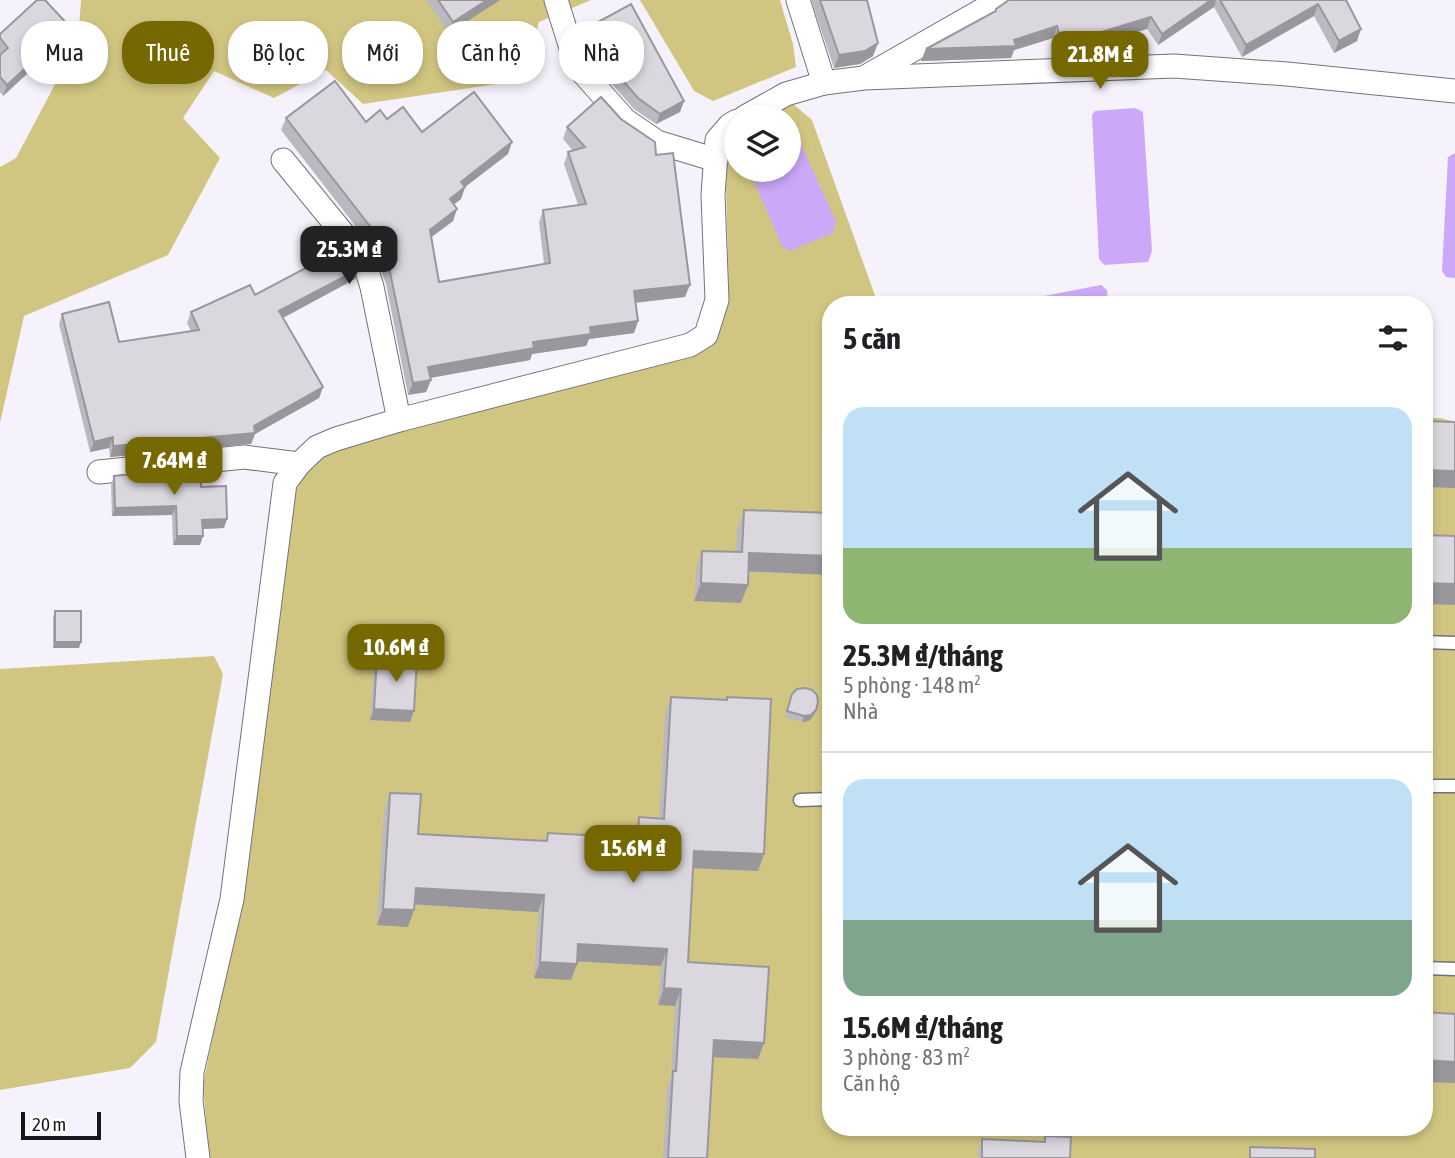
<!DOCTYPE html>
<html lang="vi">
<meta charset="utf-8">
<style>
body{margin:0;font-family:"Asap Condensed",sans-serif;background:#f2f2f2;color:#202124;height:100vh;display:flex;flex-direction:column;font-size:26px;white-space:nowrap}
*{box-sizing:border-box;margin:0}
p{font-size:23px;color:#757577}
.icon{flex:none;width:38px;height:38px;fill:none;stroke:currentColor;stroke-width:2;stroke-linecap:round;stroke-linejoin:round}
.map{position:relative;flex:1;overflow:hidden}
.sheet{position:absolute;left:822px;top:296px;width:611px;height:840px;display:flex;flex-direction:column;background:#fff;border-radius:28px;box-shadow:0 4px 10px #0003}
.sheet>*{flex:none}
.guide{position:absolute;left:21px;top:21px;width:665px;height:63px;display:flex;gap:14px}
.tools{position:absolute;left:724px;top:105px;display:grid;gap:14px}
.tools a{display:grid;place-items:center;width:77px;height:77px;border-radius:50%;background:#fff;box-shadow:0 4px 10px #0003;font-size:35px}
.scale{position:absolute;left:21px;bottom:18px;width:80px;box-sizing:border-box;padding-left:7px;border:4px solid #161518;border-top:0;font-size:19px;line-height:24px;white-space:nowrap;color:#161518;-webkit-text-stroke:5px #fff;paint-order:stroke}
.price{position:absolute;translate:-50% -60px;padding:0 16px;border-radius:14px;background:#766800;color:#fff;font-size:23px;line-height:46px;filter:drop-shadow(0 2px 4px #0008)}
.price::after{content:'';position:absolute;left:50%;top:42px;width:21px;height:16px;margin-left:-10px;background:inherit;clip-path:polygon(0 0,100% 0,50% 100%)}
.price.current{background:#222;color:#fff}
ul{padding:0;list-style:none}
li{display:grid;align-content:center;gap:14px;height:371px;padding:0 21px}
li+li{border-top:2px solid #e0e0e0}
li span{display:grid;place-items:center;height:217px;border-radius:21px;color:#555}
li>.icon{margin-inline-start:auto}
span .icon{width:126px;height:126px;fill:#fffc;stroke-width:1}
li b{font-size:30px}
h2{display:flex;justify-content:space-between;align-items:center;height:84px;padding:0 21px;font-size:30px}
.chip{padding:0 24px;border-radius:28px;background:#fff;box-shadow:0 4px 10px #0003;font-size:24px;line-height:63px}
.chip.current{background:#766800;color:#fff}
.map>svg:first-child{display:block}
</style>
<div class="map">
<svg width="1455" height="1158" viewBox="0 0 1455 1158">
<rect width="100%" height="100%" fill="#f6f2fb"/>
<!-- green -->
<g fill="#d1c681">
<path d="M81 0H591L539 22 523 80 363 104 326 70 274 98 214 71 183 118 220 158 168 255 24 316 0 423V167L16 158 78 41Z"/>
<path d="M640 0H780L793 44 796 67 713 101 694 91Z"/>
<path d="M792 103 812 120 878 304H831V1127H1424L1425 418H1440L1455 422V1158H209L203 1085 242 891 291 499 313 462 336 449 699 353 720 331 729 296 725 149 737 134V170H789V117H763Z"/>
<path d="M214 656 223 674 156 1042 130 1068 0 1090V669Z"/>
</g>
<!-- water -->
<g fill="#cba8f8">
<path d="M1135 108 1143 112 1152 251 1148 262 1104 265 1099 259 1092 115 1095 111Z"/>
<path d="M789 131 796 133 836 221 833 233 790 251 782 246 749 170H789Z"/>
<path d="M1455 153V278L1446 277 1442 271 1448 157Z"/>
<path d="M1101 285 1107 290 1108 304H1040L1044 296Z"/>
</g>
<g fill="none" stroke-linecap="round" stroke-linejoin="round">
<defs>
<g id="lane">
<path d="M1424 642 1455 643"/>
<path d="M1424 786H1455"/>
<path d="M800 800 831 799"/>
<path d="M1424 968 1455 969"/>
</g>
<g id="street">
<path d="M556 0 572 51 584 74 625 120 657 142 716 160"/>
<path d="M798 0 824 83"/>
<path d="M867 76 1000 0"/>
<path d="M745 117 786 94 824 83 864 78 1174 66 1287 74 1455 91"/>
<path d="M283 160 363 258 372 287 399 420"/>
<path d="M99 472 244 457 299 464"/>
<path d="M198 1158 191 1101 192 1072 232 899 285 483 299 464 317 447 336 439 399 420 690 345 706 335 717 300 713 195 717 140 730 125 737 121"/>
</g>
</defs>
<!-- lane casing -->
<use href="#lane" stroke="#757279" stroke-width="15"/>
<!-- street casing -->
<use href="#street" stroke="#757279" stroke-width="25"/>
<!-- lane -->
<use href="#lane" stroke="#fff" stroke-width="12"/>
<!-- street -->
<use href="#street" stroke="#fff" stroke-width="23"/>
</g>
<!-- wall -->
<g fill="#bbb9c0">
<path d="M426 0H500L449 33Z"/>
<path d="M811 0H867L878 43 873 56 860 64 834 68Z"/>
<path d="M1009 0H1346L1357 41 1334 53 1314 16 1242 57 1214 7 1158 45 1147 29 1058 55 1053 38 1014 50 1011 58 921 61 926 49 995 12 996 9Z"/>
<path d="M587 28 684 101 680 112 656 124 634 109 596 66 583 39Z"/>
<path d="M0 34 66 38 3 96 0 92Z"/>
<path d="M286 118 366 122 387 119 422 132 508 154 465 187 461 199 454 204 453 221 431 237 439 282 544 264 539 222 543 210 578 205 564 164 568 152 573 151 563 139 567 127 621 119 656 155 685 297 636 303 638 321 634 333 589 339 586 346 532 354 530 360 430 378 431 380 426 392 408 395 386 284 374 250 281 130Z"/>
<path d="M359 269 355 279 283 318 323 387 319 398 255 434 251 444 110 457 109 448 90 452 59 324 62 314 119 342 191 331 187 323 191 312Z"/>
<path d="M114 476 201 487 227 519 224 528 203 529 200 545H173L172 515 112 516 111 485Z"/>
<path d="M744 510 831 575 749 572 741 603 694 601 696 570 702 551 736 552 737 529Z"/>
<path d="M55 611 79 648H53V617Z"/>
<path d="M377 656 414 711 410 722 370 720 374 667Z"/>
<path d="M792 694 814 715 809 721 802 722 785 717Z"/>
<path d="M671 697 726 700 727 697 764 854 758 871 693 868 688 962 764 1043 758 1059 713 1057 707 1158H663L667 1087 671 1077 675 1006 658 1005 661 966 577 961 571 980 534 978 538 912 415 905 414 910 408 927 377 925 384 809 390 793 418 834 545 841 548 833 632 838 633 834 639 817 659 818 665 714Z"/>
<path d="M1045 1136 1070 1158H978V1150L982 1139 1043 1142Z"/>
</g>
<!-- shaded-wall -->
<g fill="#99969c">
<path d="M487 0H500L449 33 453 22Z"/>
<path d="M1211 0H1216L1214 7 1158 45 1162 34Z"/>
<path d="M1318 4 1314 16 1242 57 1246 45Z"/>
<path d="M1151 17 1147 29 1058 55 1062 44Z"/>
<path d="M1057 26 1053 38 1014 50 1011 58 921 61 926 49 1014 40Z"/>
<path d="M70 27 66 38 3 96 7 85Z"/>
<path d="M1361 29 1357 41 1334 53 1339 41Z"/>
<path d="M878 43 873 56 860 64 834 68 839 55Z"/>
<path d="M684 101 680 112 656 124 660 114Z"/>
<path d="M512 142 508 154 465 187 461 199 445 211 450 199 461 182Z"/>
<path d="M457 209 453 221 425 242 430 230Z"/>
<path d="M359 269 355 279 275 322 279 311Z"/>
<path d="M690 285 685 297 630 303 634 291Z"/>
<path d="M638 321 634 333 589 339 586 346 532 354 530 360 424 379 428 367 533 342 590 327Z"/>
<path d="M431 380 426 392 408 395 413 383Z"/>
<path d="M323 387 319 398 255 434 251 444 110 457 113 446 254 426Z"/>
<path d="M113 437 109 448 90 452 94 442Z"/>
<path d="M1424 470 1455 471V488L1424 487Z"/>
<path d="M176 506 172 515 112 516 115 508Z"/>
<path d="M227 519 224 528 199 529 202 520Z"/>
<path d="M177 536H203L200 545H173Z"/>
<path d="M749 553 831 556V575L743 571Z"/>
<path d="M701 583 748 585 741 603 694 601Z"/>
<path d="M1424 583 1455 584V605L1424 604Z"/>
<path d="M55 642H81L79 648H53Z"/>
<path d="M374 709 414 711 410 722 370 720Z"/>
<path d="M816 710 814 715 809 721 802 722 804 716Z"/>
<path d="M694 851 764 854 758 871 688 868Z"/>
<path d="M416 888 544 895 538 912 410 904Z"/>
<path d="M383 909 414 910 408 927 377 925Z"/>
<path d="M578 944 667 949 661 966 572 961Z"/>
<path d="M540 962 577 964 571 980 534 978Z"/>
<path d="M664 988 681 989 675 1006 658 1005Z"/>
<path d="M714 1040 764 1043 758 1059 708 1057Z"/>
<path d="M1424 1060 1455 1062V1083L1424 1082Z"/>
</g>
<!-- building -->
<g fill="#dad7df" stroke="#99969c" stroke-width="2">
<path d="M37 0H45L70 27 7 85 0 77V55L8 48 0 38V34Z"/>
<path d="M438 0H487L453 22Z"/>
<path d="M820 0H867L878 43 865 51 839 55Z"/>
<path d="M1009 0H1211L1162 34 1151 17 1062 44 1057 26 1014 40 1016 46 926 49 996 11V9Z"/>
<path d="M1220 0H1346L1361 29 1339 41 1318 4 1246 45Z"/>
<path d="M631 4 684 101 660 114 638 98 600 55 587 28Z"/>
<path d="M335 81 366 122 380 110 387 119 403 107 422 132 474 92 512 142 461 182 465 187 450 199 457 209 430 230 439 282 550 263 543 210 586 204 568 152 585 147 567 127 601 97 621 119 655 142 656 155 673 153 690 285 634 291 638 321 590 327 591 334 533 342 534 348 428 367 431 380 413 383 390 272 379 238 286 118Z"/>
<path d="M347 246 354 254 359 269 279 311 323 387 254 426 255 433 113 446V437L94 442 62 314 109 302 119 342 199 330 191 312 250 285 255 295Z"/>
<path d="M1424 421 1455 422V471L1424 470Z"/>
<path d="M201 467V487L226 486 227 519 202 520 203 536H177L176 506 115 508 114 476Z"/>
<path d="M744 510 831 513V556L749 553 748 585 701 583 702 551 742 552Z"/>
<path d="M1424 535 1455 536V584L1424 583Z"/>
<rect x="55" y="611" width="26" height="31"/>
<path d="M377 656 417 658 414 711 374 709Z"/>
<path d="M805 688 812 690 817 695 818 702 816 710 811 715 804 716 787 711 792 694 797 689Z"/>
<path d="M671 697 727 700V697L771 699 764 854 694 851 688 962 769 967 764 1043 714 1040 707 1158H668L673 1071H676L681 989 664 988 667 949 578 944 577 964 540 962 544 895 416 888 414 910 383 909 390 793 421 794 418 834 547 841 548 833 638 838 639 817 664 819Z"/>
<path d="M1424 1012 1455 1014V1062L1424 1060Z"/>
<path d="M1045 1136 1071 1137 1070 1158H982V1139L1045 1142Z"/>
<path d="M1250 1147 1315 1149V1158H1250Z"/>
</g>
</svg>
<div class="tools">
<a><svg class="icon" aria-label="layers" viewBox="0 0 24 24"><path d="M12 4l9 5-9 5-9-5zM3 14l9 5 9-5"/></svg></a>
</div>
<div class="scale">20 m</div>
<b class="price" style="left:1100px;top:91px">21.8M ₫</b>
<b class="price current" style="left:349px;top:286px">25.3M ₫</b>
<b class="price" style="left:174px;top:497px">7.64M ₫</b>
<b class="price" style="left:396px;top:684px">10.6M ₫</b>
<b class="price" style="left:633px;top:885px">15.6M ₫</b>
<div class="guide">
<a class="chip">Mua</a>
<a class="chip current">Thuê</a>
<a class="chip">Bộ lọc</a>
<a class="chip">Mới</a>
<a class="chip">Căn hộ</a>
<a class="chip">Nhà</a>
</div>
<section class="sheet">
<h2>5 căn<svg class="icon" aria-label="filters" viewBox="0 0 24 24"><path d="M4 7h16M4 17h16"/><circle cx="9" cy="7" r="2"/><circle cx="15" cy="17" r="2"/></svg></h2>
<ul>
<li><span style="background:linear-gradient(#bfe0f5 65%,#8fb573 0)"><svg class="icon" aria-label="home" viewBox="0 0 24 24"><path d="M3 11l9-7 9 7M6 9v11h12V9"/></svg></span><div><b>25.3M ₫/tháng</b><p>5 phòng · 148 m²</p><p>Nhà</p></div></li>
<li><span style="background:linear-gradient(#bfe0f5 65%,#7fa58c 0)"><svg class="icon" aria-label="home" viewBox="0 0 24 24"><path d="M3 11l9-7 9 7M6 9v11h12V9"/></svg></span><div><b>15.6M ₫/tháng</b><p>3 phòng · 83 m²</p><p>Căn hộ</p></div></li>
</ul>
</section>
</div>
